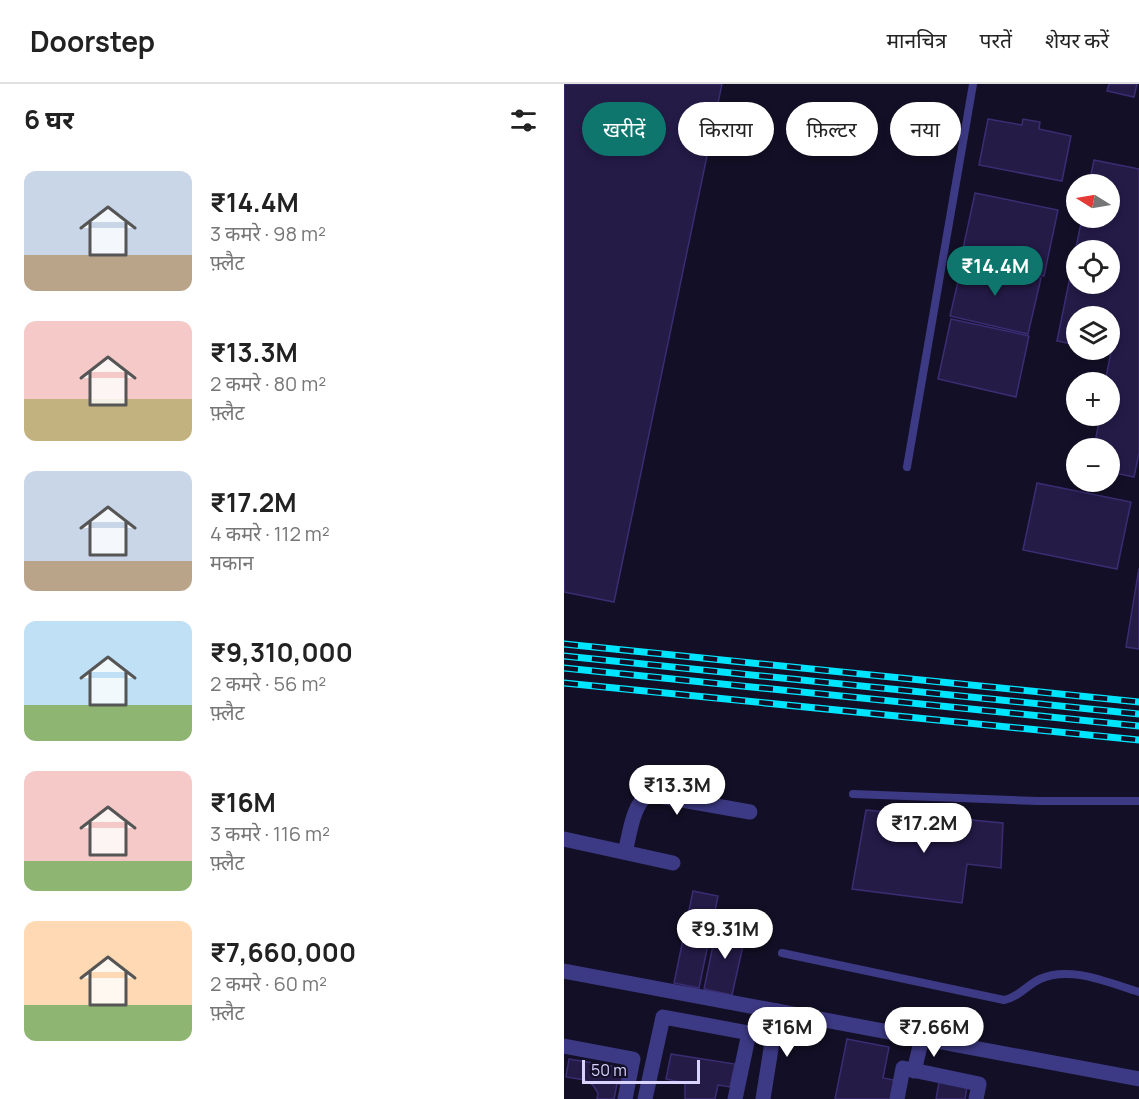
<!DOCTYPE html>
<html lang="hi">
<meta charset="utf-8">
<style>
body{margin:0;font-family:Manrope,"Noto Sans Devanagari",sans-serif;background:#f6f6f6;color:#222;height:100vh;display:flex;flex-direction:column;font-size:22px;white-space:nowrap}
*{box-sizing:border-box;margin:0}
p{font-size:20px;color:#767676}
.icon{flex:none;width:33px;height:33px;fill:none;stroke:currentColor;stroke-width:2;stroke-linecap:round;stroke-linejoin:round}
.map{position:relative;flex:1;overflow:hidden}
.drawer{display:flex;flex-direction:column;background:#fff;width:564px}
.drawer>*{flex:none}
.top-card{position:absolute;left:18px;top:18px;width:466px;height:54px;display:flex;gap:12px}
.needle{width:39px;rotate:281deg}
.tools{position:absolute;left:502px;top:90px;display:grid;gap:12px}
.tools a{display:grid;place-items:center;width:54px;height:54px;border-radius:50%;background:#fff;box-shadow:0 3px 9px #0003;font-size:30px}
.scale{position:absolute;left:18px;bottom:15px;width:118px;box-sizing:border-box;padding-left:6px;border:3px solid #d9d4ff;border-top:0;font-size:16px;line-height:21px;white-space:nowrap;color:#d9d4ff;-webkit-text-stroke:4px #130f26;paint-order:stroke}
.price{position:absolute;translate:-50% -51px;padding:0 14px;border-radius:21px;background:#fff;color:#222;font-size:20px;line-height:39px;filter:drop-shadow(0 2px 3px #0008)}
.price::after{content:'';position:absolute;left:50%;top:36px;width:18px;height:14px;margin-left:-9px;background:inherit;clip-path:polygon(0 0,100% 0,50% 100%)}
.price.current{background:#0f766e;color:#fff}
ul{padding:0;list-style:none}
li{display:flex;align-items:center;gap:18px;height:150px;padding:0 24px}
li span{display:grid;place-items:center;flex:none;width:168px;height:120px;border-radius:12px;color:#555}
li>.icon{margin-inline-start:auto}
span .icon{width:72px;height:72px;fill:#fffc;stroke-width:1}
li b{font-size:26px}
h2{display:flex;justify-content:space-between;align-items:center;height:72px;padding:0 24px;font-size:26px}
.tag{padding:0 21px;border-radius:27px;background:#fff;box-shadow:0 3px 9px #0003;font-size:21px;line-height:54px}
.tag.current{background:#0f766e;color:#fff}
header{display:flex;align-items:center;gap:36px;box-sizing:border-box;height:84px;padding:0 30px;background:#fff;border-bottom:2px solid #e0e0e0}
header strong{font-size:28px}
nav{display:flex;gap:33px;margin-inline-start:auto;font-size:21px}
main{display:flex;flex:1;min-height:0}
.map>svg:first-child{display:block}
</style>
<header>
<strong>Doorstep</strong>
<nav><a>मानचित्र</a><a>परतें</a><a>शेयर करें</a></nav>
</header>
<main>
<section class="drawer">
<h2>6 घर<svg class="icon" aria-label="filters" viewBox="0 0 24 24"><path d="M4 7h16M4 17h16"/><circle cx="9" cy="7" r="2"/><circle cx="15" cy="17" r="2"/></svg></h2>
<ul>
<li><span style="background:linear-gradient(#c9d6e8 70%,#b9a48a 0)"><svg class="icon" aria-label="home" viewBox="0 0 24 24"><path d="M3 11l9-7 9 7M6 9v11h12V9"/></svg></span><div><b>₹14.4M</b><p>3 कमरे · 98 m²</p><p>फ़्लैट</p></div></li>
<li><span style="background:linear-gradient(#f6c9c9 65%,#c2b280 0)"><svg class="icon" aria-label="home" viewBox="0 0 24 24"><path d="M3 11l9-7 9 7M6 9v11h12V9"/></svg></span><div><b>₹13.3M</b><p>2 कमरे · 80 m²</p><p>फ़्लैट</p></div></li>
<li><span style="background:linear-gradient(#c9d6e8 75%,#b9a48a 0)"><svg class="icon" aria-label="home" viewBox="0 0 24 24"><path d="M3 11l9-7 9 7M6 9v11h12V9"/></svg></span><div><b>₹17.2M</b><p>4 कमरे · 112 m²</p><p>मकान</p></div></li>
<li><span style="background:linear-gradient(#bfe0f5 70%,#8fb573 0)"><svg class="icon" aria-label="home" viewBox="0 0 24 24"><path d="M3 11l9-7 9 7M6 9v11h12V9"/></svg></span><div><b>₹9,310,000</b><p>2 कमरे · 56 m²</p><p>फ़्लैट</p></div></li>
<li><span style="background:linear-gradient(#f6c9c9 75%,#8fb573 0)"><svg class="icon" aria-label="home" viewBox="0 0 24 24"><path d="M3 11l9-7 9 7M6 9v11h12V9"/></svg></span><div><b>₹16M</b><p>3 कमरे · 116 m²</p><p>फ़्लैट</p></div></li>
<li><span style="background:linear-gradient(#ffd9b3 70%,#8fb573 0)"><svg class="icon" aria-label="home" viewBox="0 0 24 24"><path d="M3 11l9-7 9 7M6 9v11h12V9"/></svg></span><div><b>₹7,660,000</b><p>2 कमरे · 60 m²</p><p>फ़्लैट</p></div></li>
</ul>
</section>
<div class="map">
<svg width="575" height="1015" viewBox="0 0 575 1015">
<rect width="100%" height="100%" fill="#130f26"/>
<!-- building -->
<g fill="#241b47" stroke="#3b2d73" stroke-width="1.5" fill-rule="evenodd">
<path d="M0 0H158L50 518 0 508Z"/>
<path d="M545 0H573L570 13 543 7Z"/>
<path d="M424 35 458 41 459 35 476 38 475 45 507 52 498 97 415 81Z"/>
<path d="M530 76 575 85V369L570 393 546 388V364H530L536 332H546V298H541L547 268 534 266H546V232H513V261L493 257 518 134H546V100H525ZM513 166H546V200H513Z"/>
<path d="M411 109 494 126 480 192 397 174Z"/>
<path d="M399 176 477 194 464 250 386 232Z"/>
<path d="M387 235 465 252 452 313 374 295Z"/>
<path d="M473 399 567 418 553 485 459 466Z"/>
<path d="M575 484V565L562 563Z"/>
<path d="M302 726 439 739 437 784 403 780 398 819 288 805Z"/>
<path d="M129 807 154 812 135 904 110 899Z"/>
<path d="M153 842 182 848 168 911 140 905Z"/>
<path d="M283 955 325 963 319 994 335 997 332 1015H271Z"/>
<path d="M107 970 171 980 166 1003 154 1001 151 1015H121V999L102 995Z"/>
<path d="M5 975 60 984 59 1000H53L50 1015H33L34 1009 29 1001 21 996 2 993Z"/>
<path d="M375 998 403 1003 401 1015H372Z"/>
</g>
<g fill="none" stroke-linecap="round" stroke-linejoin="round">
<!-- lane -->
<g stroke="#3d3a85" stroke-width="8">
<path d="M343 383 409 0"/>
<path d="M289 710 474 717H575"/>
<path d="M218 869 440 916C455 913 463 901 476 895 506 881 545 899 575 908"/>
</g>
<!-- street -->
<g stroke="#3d3a85" stroke-width="15">
<path d="M0 755 109 779"/>
<path d="M61 768C66 750 68 722 84 710L186 728"/>
<path d="M0 887 575 995"/>
<path d="M0 962 69 975 61 1015"/>
<path d="M350 987 358 954"/>
<path d="M81 1015 99 933 185 949 171 1015"/>
<path d="M199 1015 213 927"/>
<path d="M333 1015 339 984 415 1000 412 1015"/>
</g>
<defs>
<g id="rail">
<path d="M0 560 575 618"/>
<path d="M0 572 575 630"/>
<path d="M0 584 575 642"/>
<path d="M0 599 575 656"/>
</g>
</defs>
<!-- rail casing -->
<use href="#rail" stroke="#00e5ff" stroke-width="7"/>
<!-- rail -->
<use href="#rail" stroke="#130f26" stroke-width="4.5" stroke-dasharray="14" stroke-linecap="butt"/>
</g>
</svg>
<div class="tools">
<a><svg class="needle" viewBox="-14 -14 28 28"><path d="M0-13l5 13h-10z" fill="#e53935"/><path d="M0 13l5-13h-10z" fill="#767676"/></svg></a>
<a><svg class="icon" aria-label="locate" viewBox="0 0 24 24"><circle cx="12" cy="12" r="6"/><path d="M12 2v4M12 18v4M2 12h4M18 12h4"/></svg></a>
<a><svg class="icon" aria-label="layers" viewBox="0 0 24 24"><path d="M12 4l9 5-9 5-9-5zM3 14l9 5 9-5"/></svg></a>
<a>+</a>
<a>−</a>
</div>
<div class="scale">50 m</div>
<b class="price current" style="left:431px;top:213px">₹14.4M</b>
<b class="price" style="left:113px;top:732px">₹13.3M</b>
<b class="price" style="left:360px;top:770px">₹17.2M</b>
<b class="price" style="left:161px;top:876px">₹9.31M</b>
<b class="price" style="left:223px;top:974px">₹16M</b>
<b class="price" style="left:370px;top:974px">₹7.66M</b>
<div class="top-card">
<a class="tag current">खरीदें</a>
<a class="tag">किराया</a>
<a class="tag">फ़िल्टर</a>
<a class="tag">नया</a>
</div>
</div>
</main>
